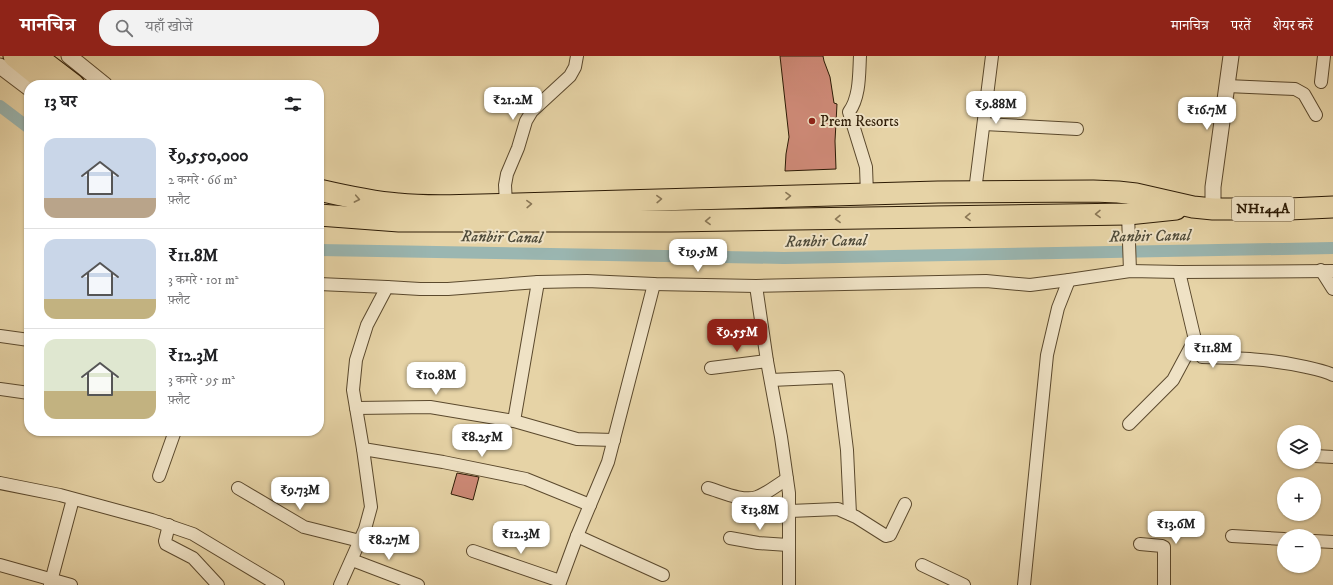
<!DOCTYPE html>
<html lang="hi">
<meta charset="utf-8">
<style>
body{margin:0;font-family:"IM FELL DW Pica","Noto Serif Devanagari",serif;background:#f2f2f2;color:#202124;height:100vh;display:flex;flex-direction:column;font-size:15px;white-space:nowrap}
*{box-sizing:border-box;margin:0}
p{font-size:13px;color:#757577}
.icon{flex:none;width:22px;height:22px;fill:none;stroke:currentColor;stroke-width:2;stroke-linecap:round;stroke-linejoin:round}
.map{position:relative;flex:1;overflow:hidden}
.drawer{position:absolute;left:24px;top:24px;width:300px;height:356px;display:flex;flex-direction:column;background:#fff;border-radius:16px;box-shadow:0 1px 3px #0004}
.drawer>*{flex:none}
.fabs{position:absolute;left:1277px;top:369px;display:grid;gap:8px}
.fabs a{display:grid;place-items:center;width:44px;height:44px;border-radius:50%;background:#fff;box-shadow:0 1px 3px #0004;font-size:20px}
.price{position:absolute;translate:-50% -34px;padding:0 9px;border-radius:8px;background:#fff;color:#222;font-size:13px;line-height:26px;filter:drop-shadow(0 1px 2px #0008)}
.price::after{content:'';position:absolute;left:50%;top:24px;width:12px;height:9px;margin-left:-6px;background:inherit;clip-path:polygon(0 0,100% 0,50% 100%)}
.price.current{background:#8f2418;color:#fff}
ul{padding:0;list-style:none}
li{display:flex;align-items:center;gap:12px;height:100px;padding:0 20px}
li+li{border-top:1px solid #e0e0e0}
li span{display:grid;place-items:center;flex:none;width:112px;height:80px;border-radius:12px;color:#555}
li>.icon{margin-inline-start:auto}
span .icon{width:48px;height:48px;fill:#fffc;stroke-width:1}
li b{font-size:17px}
h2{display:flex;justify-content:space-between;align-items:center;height:48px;padding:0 20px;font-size:17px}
header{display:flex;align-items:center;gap:24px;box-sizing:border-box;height:56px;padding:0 20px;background:#8f2418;color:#fff}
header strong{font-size:19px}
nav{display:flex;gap:22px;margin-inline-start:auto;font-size:14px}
.search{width:280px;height:36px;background:#f2f2f2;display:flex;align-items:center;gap:10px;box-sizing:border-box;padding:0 14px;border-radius:16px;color:#757577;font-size:15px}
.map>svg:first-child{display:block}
</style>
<header>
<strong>मानचित्र</strong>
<div class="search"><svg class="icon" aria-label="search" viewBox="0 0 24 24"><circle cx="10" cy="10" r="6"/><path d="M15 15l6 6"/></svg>यहाँ खोजें</div>
<nav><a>मानचित्र</a><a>परतें</a><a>शेयर करें</a></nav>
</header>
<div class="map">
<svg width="1333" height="529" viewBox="0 0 1333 529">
<rect width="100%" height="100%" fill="#e6d3a6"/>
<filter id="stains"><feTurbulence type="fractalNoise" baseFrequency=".005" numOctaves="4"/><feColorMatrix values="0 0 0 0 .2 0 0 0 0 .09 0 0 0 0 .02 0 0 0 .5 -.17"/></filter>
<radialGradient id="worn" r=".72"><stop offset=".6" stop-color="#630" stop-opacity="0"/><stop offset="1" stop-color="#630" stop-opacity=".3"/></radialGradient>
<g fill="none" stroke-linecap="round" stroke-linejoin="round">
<!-- canal -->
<g stroke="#9ab6b1" stroke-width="12">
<path d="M0 50 29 72"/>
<path d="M319 194 784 202 1333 192"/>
</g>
</g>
<!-- building -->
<g fill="#cd8976" stroke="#2d1b05">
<path d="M780 0H823L824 5 830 21 834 47 837 48 835 85 836 113 785 115 786 98 789 81Z"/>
<path d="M457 417 479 421 473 444 451 438Z"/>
</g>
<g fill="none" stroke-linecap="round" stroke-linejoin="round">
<defs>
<g id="minor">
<path d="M860 0C859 18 860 41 849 56L866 111 867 138"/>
<path d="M1321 26 1324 0"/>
<path d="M1227 30 1295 33 1304 38 1316 59"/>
<path d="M984 68 1077 73"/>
<path d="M975 135 992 0"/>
<path d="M506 148 505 129 507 118 518 92 526 65 532 55 570 20 575 11 577 0"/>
<path d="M1128 158 1130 215"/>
<path d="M1321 214 1333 233"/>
<path d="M1179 216 1196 288 1198 296 1202 301C1238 302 1271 303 1306 311 1315 313 1325 315 1333 319"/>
<path d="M538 226 514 365 577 383 614 384"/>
<path d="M319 228 387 231"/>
<path d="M756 230 767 305 781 381 789 437V529"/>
<path d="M0 280 29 284"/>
<path d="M711 312 767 305"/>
<path d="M771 324 838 321 847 394 850 458"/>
<path d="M0 333 29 337"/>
<path d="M356 352 430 351 514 365"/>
<path d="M1129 368 1173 324 1195 283"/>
<path d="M363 393 443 406 526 423 590 449"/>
<path d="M1315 400 1333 401"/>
<path d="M159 420 175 375"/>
<path d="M0 427 60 439 152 464 193 478 278 529"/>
<path d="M238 432 304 471 360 485"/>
<path d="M708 432C722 436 743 446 757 441 768 437 778 428 787 423"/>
<path d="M790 455 838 453 856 461 886 480 890 479 905 448"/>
<path d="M169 469 165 485 166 488 193 502 218 529"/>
<path d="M577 480 663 519"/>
<path d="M1232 480 1284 483"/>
<path d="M730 482 758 487 788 489"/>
<path d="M1314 485 1333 486"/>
<path d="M1140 488 1162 490 1164 491V529"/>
<path d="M473 495 560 525"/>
<path d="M352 504 418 529"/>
<path d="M0 509 71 529"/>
<path d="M922 509 964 529"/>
<path d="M50 529 73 443"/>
<path d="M340 529 365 473 371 451 363 393 353 334 356 304 367 269 387 231 420 233H448L538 226 587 225 654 228 756 230 986 225 1030 229 1069 224 1130 215 1179 216 1333 215"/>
<path d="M559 529 577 480 608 406 654 228"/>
<path d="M1024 529 1047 299 1058 252 1069 224"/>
</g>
<g id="tertiary">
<path d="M69 0 105 29"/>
<path d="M0 10 29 32"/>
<path d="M1213 153V131L1231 0"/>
</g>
<g id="trunk">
<path d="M14 0 46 26"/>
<path d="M36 0 74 29"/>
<path d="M319 134C345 140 371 146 398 148 425 151 453 150 481 149L938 136 1093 135 1118 136 1136 138 1193 151 1213 153H1289L1333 151"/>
<path d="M319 159 399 165H671L1128 158 1176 153"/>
</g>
</defs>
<!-- minor casing -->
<use href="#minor" stroke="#5b492d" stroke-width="14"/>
<!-- tertiary casing -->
<use href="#tertiary" stroke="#5b492d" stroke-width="17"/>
<!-- trunk casing -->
<use href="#trunk" stroke="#2d1b05" stroke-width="23"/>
<!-- minor -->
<use href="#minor" stroke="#efe2c5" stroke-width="12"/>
<!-- tertiary -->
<use href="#tertiary" stroke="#efe2c5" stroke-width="15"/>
<!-- trunk -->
<use href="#trunk" stroke="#e6d3a6" stroke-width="21"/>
</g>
<!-- one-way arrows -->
<defs><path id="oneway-chevron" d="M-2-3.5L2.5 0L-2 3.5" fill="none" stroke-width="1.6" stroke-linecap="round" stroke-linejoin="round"/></defs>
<g stroke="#8a7756">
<use href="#oneway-chevron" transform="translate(788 140) rotate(-1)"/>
<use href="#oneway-chevron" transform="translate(357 143) rotate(11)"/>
<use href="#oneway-chevron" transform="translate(659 143) rotate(-2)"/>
<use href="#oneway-chevron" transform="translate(529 148) rotate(-2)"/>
<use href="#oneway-chevron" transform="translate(1098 158) rotate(179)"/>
<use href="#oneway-chevron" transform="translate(968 161) rotate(179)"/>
<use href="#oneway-chevron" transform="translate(838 163) rotate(179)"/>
<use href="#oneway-chevron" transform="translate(708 165) rotate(179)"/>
</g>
<!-- markers -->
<circle fill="#8f2418" stroke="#efe2c5" stroke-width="1.5" cx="812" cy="65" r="4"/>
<g text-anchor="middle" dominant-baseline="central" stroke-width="4" stroke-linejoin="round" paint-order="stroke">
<!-- shield labels -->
<rect fill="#efe2c5" stroke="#67573f" stroke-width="1" x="1232" y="141" width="62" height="24" rx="3"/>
<g font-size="14" font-weight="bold" fill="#2d1b05">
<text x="1263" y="153">NH144A</text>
</g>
<!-- poi labels -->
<g font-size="15" fill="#2d1b05" stroke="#efe2c5" text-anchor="start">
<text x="820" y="65">Prem Resorts</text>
</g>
<!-- water labels -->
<g font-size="16" font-style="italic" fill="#4e4a39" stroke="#efe2c5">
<text transform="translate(1150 180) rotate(-1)">Ranbir Canal</text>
<text transform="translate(502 181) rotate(1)">Ranbir Canal</text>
<text transform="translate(826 185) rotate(-1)">Ranbir Canal</text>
</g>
</g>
<rect width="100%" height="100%" filter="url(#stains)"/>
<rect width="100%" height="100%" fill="url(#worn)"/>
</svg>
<div class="fabs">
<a><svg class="icon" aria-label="layers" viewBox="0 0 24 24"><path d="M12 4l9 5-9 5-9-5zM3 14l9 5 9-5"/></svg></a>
<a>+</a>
<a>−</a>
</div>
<b class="price" style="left:513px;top:65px">₹21.2M</b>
<b class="price" style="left:996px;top:69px">₹9.88M</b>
<b class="price" style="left:1207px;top:75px">₹16.7M</b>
<b class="price" style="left:698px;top:217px">₹19.5M</b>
<b class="price current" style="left:737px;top:297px">₹9.55M</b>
<b class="price" style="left:1213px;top:313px">₹11.8M</b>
<b class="price" style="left:436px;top:340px">₹10.8M</b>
<b class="price" style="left:482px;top:402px">₹8.25M</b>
<b class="price" style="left:300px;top:455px">₹9.73M</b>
<b class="price" style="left:760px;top:475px">₹13.8M</b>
<b class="price" style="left:1176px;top:489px">₹13.6M</b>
<b class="price" style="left:521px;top:499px">₹12.3M</b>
<b class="price" style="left:389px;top:505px">₹8.27M</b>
<section class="drawer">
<h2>13 घर<svg class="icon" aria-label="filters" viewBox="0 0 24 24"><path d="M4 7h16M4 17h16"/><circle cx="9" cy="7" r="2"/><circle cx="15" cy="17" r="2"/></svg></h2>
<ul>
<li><span style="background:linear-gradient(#c9d6e8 75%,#b9a48a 0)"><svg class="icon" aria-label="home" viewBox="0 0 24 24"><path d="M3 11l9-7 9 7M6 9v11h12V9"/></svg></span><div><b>₹9,550,000</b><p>2 कमरे · 66 m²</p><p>फ़्लैट</p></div></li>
<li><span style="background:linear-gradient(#c9d6e8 75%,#c2b280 0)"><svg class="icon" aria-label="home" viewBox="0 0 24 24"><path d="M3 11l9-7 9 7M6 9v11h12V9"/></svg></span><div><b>₹11.8M</b><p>3 कमरे · 101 m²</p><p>फ़्लैट</p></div></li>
<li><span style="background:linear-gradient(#dfe7d0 65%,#c2b280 0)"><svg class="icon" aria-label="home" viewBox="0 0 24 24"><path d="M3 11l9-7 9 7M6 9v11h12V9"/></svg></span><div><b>₹12.3M</b><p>3 कमरे · 95 m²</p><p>फ़्लैट</p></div></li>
</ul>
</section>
</div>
